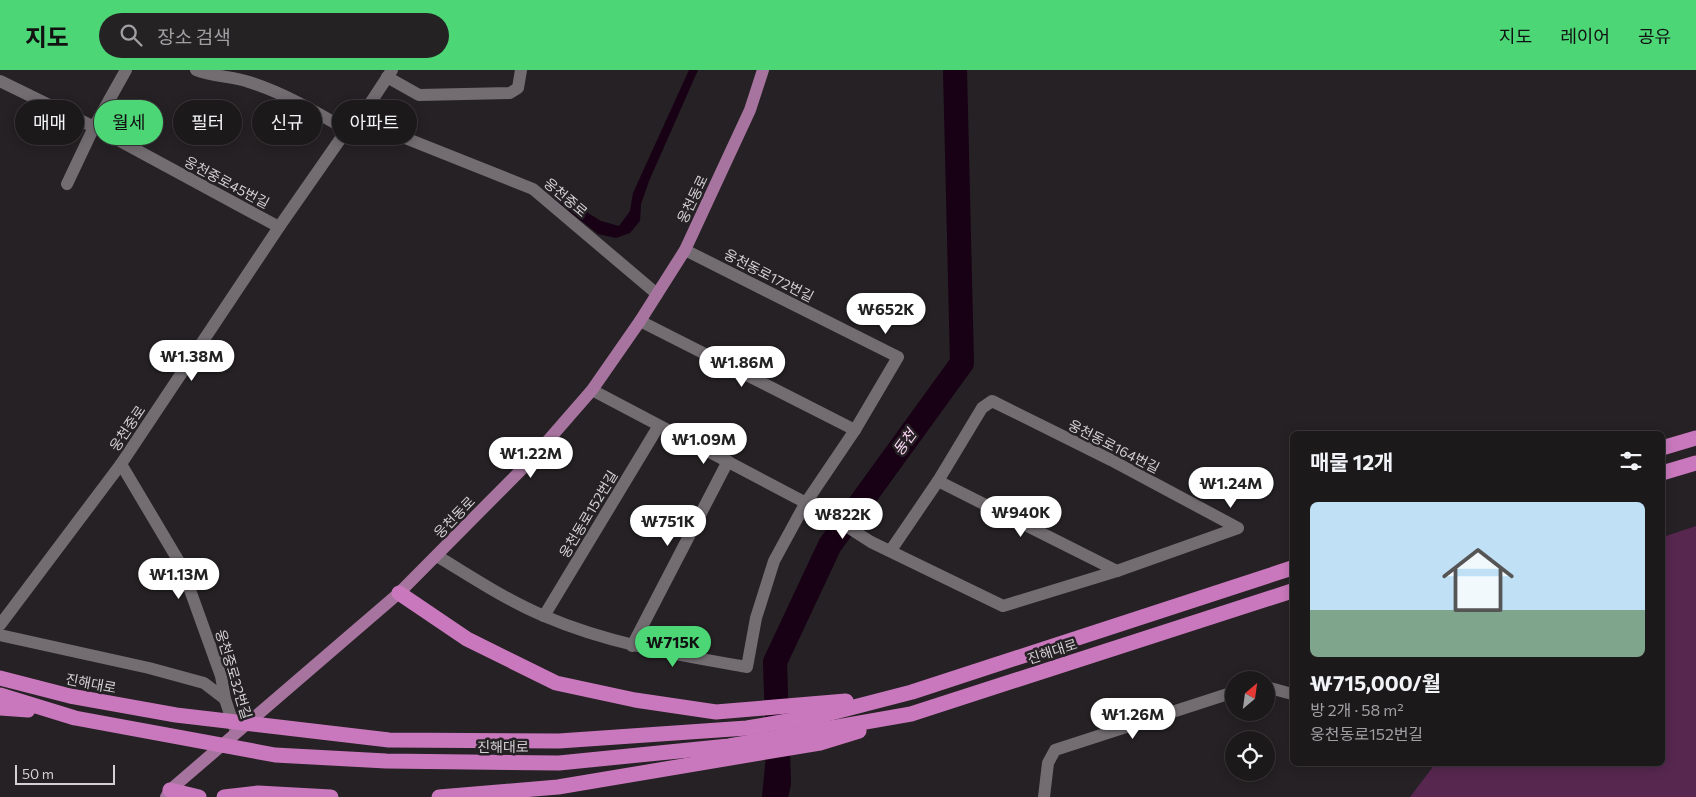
<!DOCTYPE html>
<html lang="ko">
<meta charset="utf-8">
<style>
body{margin:0;font-family:Commissioner,"Noto Sans KR",sans-serif;background:#252224;color:#f1f3f6;height:100vh;display:flex;flex-direction:column;font-size:19px;white-space:nowrap}
*{box-sizing:border-box;margin:0}
p{font-size:16px;color:#a0a0a3}
.icon{flex:none;width:28px;height:28px;fill:none;stroke:currentColor;stroke-width:2;stroke-linecap:round;stroke-linejoin:round}
.map{position:relative;flex:1;overflow:hidden}
.details{position:absolute;left:1290px;top:361px;width:375px;height:335px;display:flex;flex-direction:column;background:#1c191b;border-radius:8px;box-shadow:0 2px 12px #0003,0 0 0 1px #3a383a}
.details>*{flex:none}
.hud{position:absolute;left:15px;top:30px;width:475px;height:45px;display:flex;gap:10px}
.needle{width:32px;rotate:29deg}
.fabs{position:absolute;left:1225px;top:601px;display:grid;gap:10px}
.fabs a{display:grid;place-items:center;width:50px;height:50px;border-radius:50%;background:#1c191b;box-shadow:0 2px 12px #0003,0 0 0 1px #3a383a;font-size:25px}
.scale{position:absolute;left:15px;bottom:12px;width:100px;box-sizing:border-box;padding-left:5px;border:2px solid #d3d1d3;border-top:0;font-size:14px;line-height:18px;white-space:nowrap;color:#d3d1d3;-webkit-text-stroke:4px #252124;paint-order:stroke}
.price{position:absolute;translate:-50% -42px;padding:0 11px;border-radius:18px;background:#fff;color:#222;font-size:16px;line-height:32px;filter:drop-shadow(0 1px 2px #0008)}
.price::after{content:'';position:absolute;left:50%;top:30px;width:15px;height:11px;margin-left:-8px;background:inherit;clip-path:polygon(0 0,100% 0,50% 100%)}
.price.active{background:#4cd676;color:#111}
ul{padding:0;list-style:none}
li{display:grid;align-content:center;gap:10px;height:265px;padding:0 20px}
li span{display:grid;place-items:center;height:155px;border-radius:8px;color:#555}
li>.icon{margin-inline-start:auto}
span .icon{width:90px;height:90px;fill:#fffc;stroke-width:1}
li b{font-size:21px}
h2{display:flex;justify-content:space-between;align-items:center;height:60px;padding:0 20px;font-size:21px}
.chip{padding:0 18px;border-radius:22px;background:#1c191b;box-shadow:0 2px 12px #0003,0 0 0 1px #3a383a;font-size:18px;line-height:45px}
.chip.active{background:#4cd676;color:#111}
header{display:flex;align-items:center;gap:30px;box-sizing:border-box;height:70px;padding:0 25px;background:#4cd676;color:#111}
header strong{font-size:24px}
nav{display:flex;gap:28px;margin-inline-start:auto;font-size:18px}
.search{width:350px;height:45px;background:#252224;display:flex;align-items:center;gap:12px;box-sizing:border-box;padding:0 18px;border-radius:28px;color:#a0a0a3;font-size:19px}
.map>svg:first-child{display:block}
</style>
<header>
<strong>지도</strong>
<div class="search"><svg class="icon" aria-label="search" viewBox="0 0 24 24"><circle cx="10" cy="10" r="6"/><path d="M15 15l6 6"/></svg>장소 검색</div>
<nav><a>지도</a><a>레이어</a><a>공유</a></nav>
</header>
<div class="map">
<svg width="1696" height="727" viewBox="0 0 1696 727">
<rect width="100%" height="100%" fill="#252124"/>
<!-- green -->
<path fill="#572750" d="M1696 456V727H1410L1435 694H1662L1663 467Z"/>
<!-- water -->
<g fill="#180015">
<path d="M689 0H698L649 111 641 134 640 151 630 163 616 168 598 164 551 127 575 135 601 151 619 156 630 141 633 123Z"/>
<path d="M775 592 779 713 776 727H762Z"/>
</g>
<g fill="none" stroke-linecap="round" stroke-linejoin="round">
<!-- river -->
<path stroke="#180015" stroke-width="24" d="M776 727 779 713 775 592 830 475 962 293 955 0"/>
<!-- minor -->
<g stroke="#736d72" stroke-width="12">
<path d="M196 0C213 7 232 6 249 12 284 23 316 42 347 60"/>
<path d="M387 7 419 25 510 23 518 18 521 0"/>
<path d="M0 11 94 57 279 157"/>
<path d="M355 48 533 119 657 224"/>
<path d="M67 114 94 57 126 0"/>
<path d="M640 251 855 360"/>
<path d="M592 320 829 445 871 472 1003 536 1117 501 1238 458 1111 390 992 331 982 338 938 411 891 480"/>
<path d="M121 394 181 495 221 606 225 629 235 659"/>
<path d="M938 411 1117 501"/>
<path d="M437 486C472 507 506 530 544 546 609 574 678 585 747 597L756 548 774 491 805 434 855 360 898 287 685 180"/>
<path d="M544 546 658 357"/>
<path d="M0 555 121 394 279 157 355 48 371 32 392 0"/>
<path d="M0 565 149 598 204 613 225 629"/>
<path d="M632 576 728 391"/>
<path d="M1266 617 1292 624"/>
<path d="M1044 727 1048 693 1055 680 1234 622"/>
</g>
<!-- major -->
<path stroke="#a7749f" stroke-width="12" d="M166 727 170 720 399 523 531 390 592 320 640 251 685 180 750 40 763 0"/>
<!-- highway -->
<g stroke="#ca78bd" stroke-width="15">
<path d="M1662 378 1696 368"/>
<path d="M1662 403 1696 393"/>
<path d="M399 523 467 569 556 613 635 630 716 642 846 631"/>
<path d="M0 608 70 626 176 645 389 670 559 671 747 658 827 644 912 622 1292 498"/>
<path d="M0 625 75 648 275 685 386 691 559 693 729 676 911 644 1292 521"/>
<path d="M0 638 28 640"/>
<path d="M170 720 199 727"/>
<path d="M224 727 258 723 331 727"/>
<path d="M439 727 558 717 820 673 859 661"/>
</g>
</g>
<g text-anchor="middle" dominant-baseline="central" stroke-width="5" stroke-linejoin="round" paint-order="stroke">
<!-- street labels -->
<g font-size="14" fill="#d3d1d3" stroke="#252124">
<text transform="translate(227 112) rotate(28)">웅천중로45번길</text>
<text transform="translate(566 127) rotate(40)">웅천중로</text>
<text transform="translate(692 129) rotate(-64)">웅천동로</text>
<text transform="translate(769 205) rotate(27)">웅천동로172번길</text>
<text transform="translate(127 358) rotate(-56)">웅천중로</text>
<text transform="translate(1114 376) rotate(27)">웅천동로164번길</text>
<text transform="translate(588 444) rotate(-59)">웅천동로152번길</text>
<text transform="translate(454 447) rotate(-46)">웅천동로</text>
<text transform="translate(1052 581) rotate(-18)">진해대로</text>
<text transform="translate(234 604) rotate(73)">웅천중로32번길</text>
<text transform="translate(91 613) rotate(11)">진해대로</text>
<text x="503" y="676">진해대로</text>
</g>
<!-- water labels -->
<g font-size="15" font-style="italic" fill="#fdd6f5" stroke="#252124">
<text transform="translate(904 372) rotate(-54)">동천</text>
</g>
</g>
</svg>
<div class="fabs">
<a><svg class="needle" viewBox="-14 -14 28 28"><path d="M0-13l5 13h-10z" fill="#e53935"/><path d="M0 13l5-13h-10z" fill="#a0a0a3"/></svg></a>
<a><svg class="icon" aria-label="locate" viewBox="0 0 24 24"><circle cx="12" cy="12" r="6"/><path d="M12 2v4M12 18v4M2 12h4M18 12h4"/></svg></a>
</div>
<div class="scale">50 m</div>
<b class="price" style="left:886px;top:265px">₩652K</b>
<b class="price" style="left:192px;top:312px">₩1.38M</b>
<b class="price" style="left:742px;top:318px">₩1.86M</b>
<b class="price" style="left:704px;top:395px">₩1.09M</b>
<b class="price" style="left:531px;top:409px">₩1.22M</b>
<b class="price" style="left:1231px;top:439px">₩1.24M</b>
<b class="price" style="left:1021px;top:468px">₩940K</b>
<b class="price" style="left:843px;top:470px">₩822K</b>
<b class="price" style="left:668px;top:477px">₩751K</b>
<b class="price" style="left:179px;top:530px">₩1.13M</b>
<b class="price active" style="left:673px;top:598px">₩715K</b>
<b class="price" style="left:1133px;top:670px">₩1.26M</b>
<div class="hud">
<a class="chip">매매</a>
<a class="chip active">월세</a>
<a class="chip">필터</a>
<a class="chip">신규</a>
<a class="chip">아파트</a>
</div>
<section class="details">
<h2>매물 12개<svg class="icon" aria-label="filters" viewBox="0 0 24 24"><path d="M4 7h16M4 17h16"/><circle cx="9" cy="7" r="2"/><circle cx="15" cy="17" r="2"/></svg></h2>
<ul>
<li><span style="background:linear-gradient(#bfe0f5 70%,#7fa58c 0)"><svg class="icon" aria-label="home" viewBox="0 0 24 24"><path d="M3 11l9-7 9 7M6 9v11h12V9"/></svg></span><div><b>₩715,000/월</b><p>방 2개 · 58 m²</p><p>웅천동로152번길</p></div></li>
</ul>
</section>
</div>
